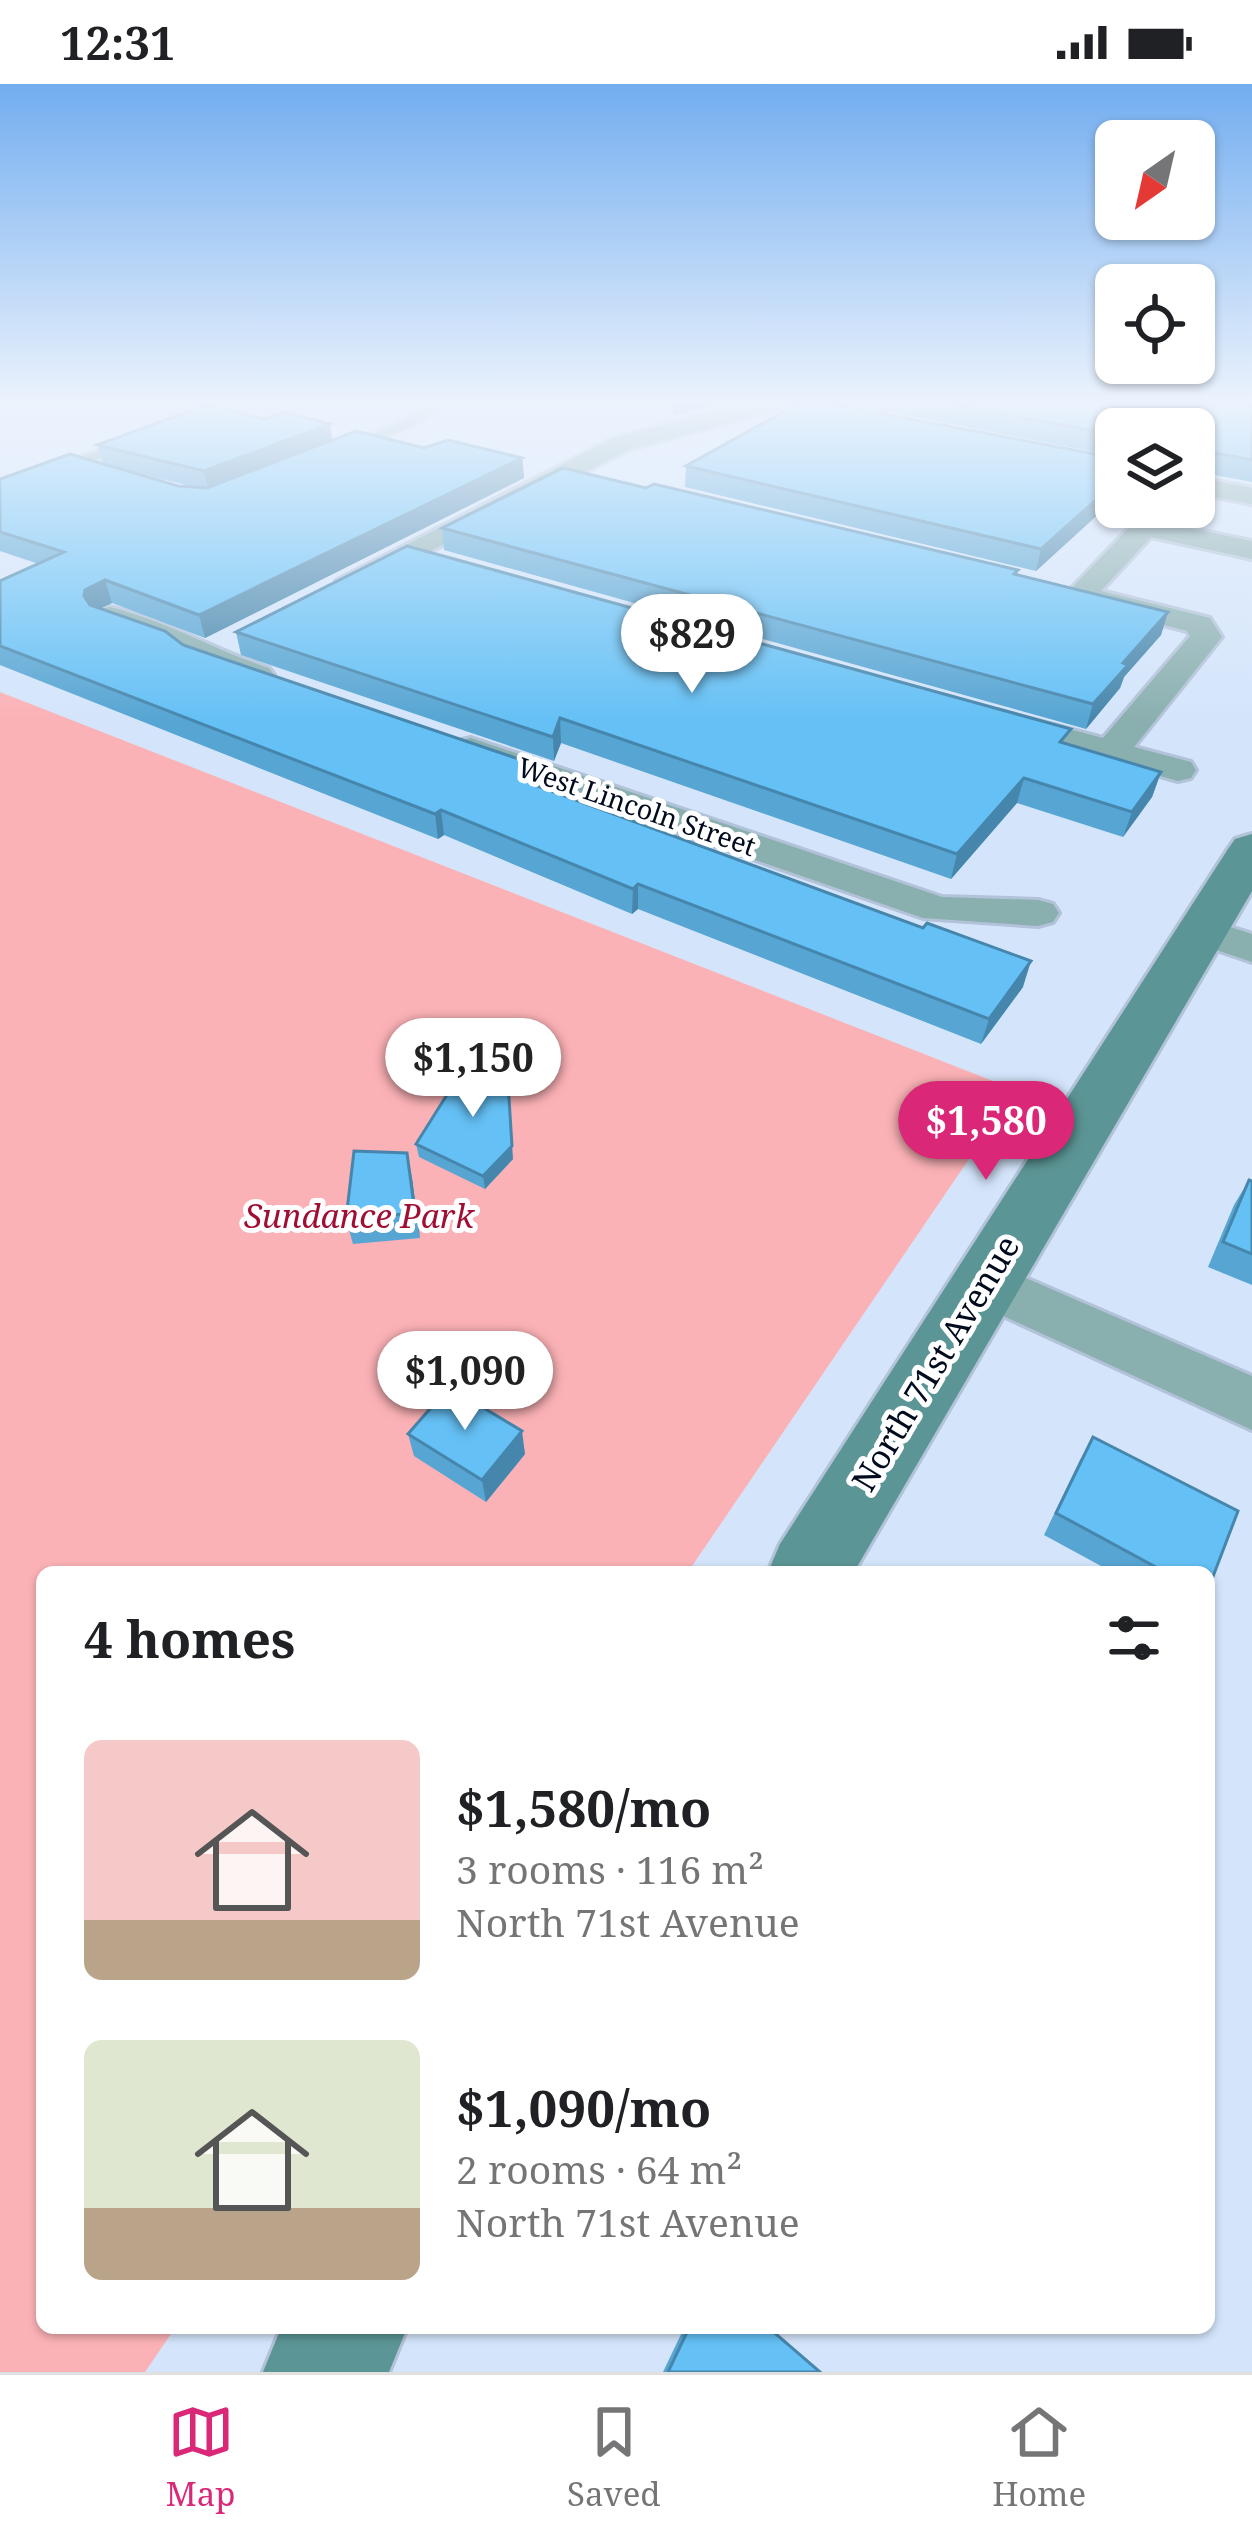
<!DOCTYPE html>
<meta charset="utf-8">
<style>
body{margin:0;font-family:"Noto Serif",serif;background:#f6f6f6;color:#202124;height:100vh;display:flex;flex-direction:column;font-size:45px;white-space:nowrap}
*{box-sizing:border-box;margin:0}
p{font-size:39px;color:#757577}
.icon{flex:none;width:66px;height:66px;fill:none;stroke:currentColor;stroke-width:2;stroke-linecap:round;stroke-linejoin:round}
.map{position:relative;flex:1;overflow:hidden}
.panel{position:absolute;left:36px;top:1482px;width:1179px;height:768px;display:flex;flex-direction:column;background:#fff;border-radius:18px;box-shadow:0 3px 9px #0004}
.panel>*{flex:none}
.needle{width:78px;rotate:214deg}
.buttons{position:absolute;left:1095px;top:36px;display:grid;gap:24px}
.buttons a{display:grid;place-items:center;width:120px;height:120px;border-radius:18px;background:#fff;box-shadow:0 3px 9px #0004;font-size:60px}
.price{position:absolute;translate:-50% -102px;padding:0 27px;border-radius:42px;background:#fff;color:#222;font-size:39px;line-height:78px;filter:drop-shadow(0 3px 6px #0008)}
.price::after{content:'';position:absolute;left:50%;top:72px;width:36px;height:27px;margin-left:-18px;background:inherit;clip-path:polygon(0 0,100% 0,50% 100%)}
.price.current{background:#db2777;color:#fff}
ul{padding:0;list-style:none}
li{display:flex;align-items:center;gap:36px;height:300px;padding:0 48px}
li span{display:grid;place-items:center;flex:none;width:336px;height:240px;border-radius:18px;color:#555}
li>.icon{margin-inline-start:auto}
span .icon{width:144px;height:144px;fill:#fffc;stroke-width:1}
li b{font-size:51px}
h2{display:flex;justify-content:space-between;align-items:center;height:144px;padding:0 48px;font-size:51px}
.status{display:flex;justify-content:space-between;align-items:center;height:84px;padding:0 60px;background:#fff;direction:ltr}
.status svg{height:33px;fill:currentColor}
.menu{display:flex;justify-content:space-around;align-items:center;height:168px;border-top:3px solid #e0e0e0;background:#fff;font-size:33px;color:#757577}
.menu a{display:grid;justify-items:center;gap:6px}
.menu .current{color:#db2777}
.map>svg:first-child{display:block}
</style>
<div class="status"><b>12:31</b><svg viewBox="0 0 49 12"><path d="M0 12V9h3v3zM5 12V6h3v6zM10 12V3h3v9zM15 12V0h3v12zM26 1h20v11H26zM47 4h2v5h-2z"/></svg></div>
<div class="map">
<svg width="1252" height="2288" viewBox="0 0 1252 2288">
<rect width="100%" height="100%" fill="#d4e5fb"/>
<!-- green -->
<path fill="#fbb2b6" d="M0 608 1016 1006 688 1488H42V2244H175L145 2288H0Z"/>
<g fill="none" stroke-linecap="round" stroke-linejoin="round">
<defs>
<g id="lane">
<path d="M232 318H249L194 339 184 337Z"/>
<path d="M428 318H440L423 336 348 369 338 366 415 332Z"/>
<path d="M132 355 136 362 0 409V401Z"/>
</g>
<g id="street">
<path d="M752 318H790L787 323 630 365 361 503H341L336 497 612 355Z"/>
<path d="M1194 393 1252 404V420L1194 409Z"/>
<path d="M1149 423H1177L1164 439 1252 457V475L1151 453 1101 507 1210 534 1222 553 1134 663 1191 678 1196 686 1191 694 1178 697 985 643 980 636 985 629 997 626 1103 654 1190 552 1187 547 1069 517 1065 511Z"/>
<path d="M110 523C167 537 214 566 269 584L274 591 257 601 191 580 174 566 99 539 95 532 99 525Z"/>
<path d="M471 654 942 813 1038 816 1053 820 1059 829 1053 838 1038 842 923 834 458 673 453 665 458 657Z"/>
<path d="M1202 834 1252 850V878L1187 856 1181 847 1187 838Z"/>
<path d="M984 1176 1252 1292V1346L964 1214 956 1198 964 1182Z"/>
</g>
<g id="secondary">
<path d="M1252 750V807L854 1488H768L780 1460 1228 765 1235 755Z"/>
<path d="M281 2244H407L389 2288H263Z"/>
</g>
</defs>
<!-- lane casing -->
<use href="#lane" stroke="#b2c2d8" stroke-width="6"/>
<!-- street casing -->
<use href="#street" stroke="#b2c2d8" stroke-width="6"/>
<!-- secondary casing -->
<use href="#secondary" stroke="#b2c2d8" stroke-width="6"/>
<!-- lane -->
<use href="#lane" fill="#8aafaf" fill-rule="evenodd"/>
<!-- street -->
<use href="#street" fill="#8aafaf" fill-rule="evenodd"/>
<!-- secondary -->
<use href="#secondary" fill="#5c9595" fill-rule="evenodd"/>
</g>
<!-- wall -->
<g fill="#56a5d3" fill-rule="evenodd">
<path d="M837 318H1234L1252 321V398L1194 387V345H1116V372Z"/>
<path d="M265 335 330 340 332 356 522 374 524 394 205 554 112 519 101 524 183 561 542 683 543 704 1023 903 981 960 638 825 632 830 444 751 438 755 0 581V497L39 480 0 467V395L103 380 97 361ZM120 385 190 402H178Z"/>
<path d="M1116 374V414L1036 487 685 403 686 382Z"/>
<path d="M646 404 1018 486 1017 490 1168 528 1161 551 1124 593 1120 604 1086 645 444 466 442 444Z"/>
<path d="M236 548 1067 660 1161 688 1152 713 1123 753 1017 719 951 795 561 659 554 677 241 571Z"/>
<path d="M416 1060 513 1075 485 1105 419 1073Z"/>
<path d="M412 1094 420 1154 353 1160 346 1135Z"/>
<path d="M1249 1096 1252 1097V1201L1208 1183 1234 1121Z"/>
<path d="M408 1350 525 1370 486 1418 414 1372Z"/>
<path d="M1093 1353 1209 1488H1112L1044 1451 1080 1376Z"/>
<path d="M684 2244H769L820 2288H663Z"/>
</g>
<!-- shaded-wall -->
<g fill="#4686ac">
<path d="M673 318H733L673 331Z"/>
<path d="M330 340 333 359 209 407 204 387Z"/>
<path d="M522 374 524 394 205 554 199 531Z"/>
<path d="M1116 398V414L1036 487 1041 465Z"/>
<path d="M105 496 112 519 93 528 84 512 85 506Z"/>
<path d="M1168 528 1161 551 1124 593 1120 604 1086 645 1093 620 1123 579Z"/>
<path d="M560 634 561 659 554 677 553 653Z"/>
<path d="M542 683 544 707 535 701Z"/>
<path d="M1161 688 1152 713 1123 753 1132 728Z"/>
<path d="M1024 694 1017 719 951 795 957 770Z"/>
<path d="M441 726 444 751 438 755 435 730Z"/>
<path d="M638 800V825L632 830 633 805Z"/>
<path d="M1031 877 1023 903 981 960 989 935Z"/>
<path d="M507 983 513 1075 485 1105 483 1092Z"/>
<path d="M407 1069 412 1094 420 1154 415 1129Z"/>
<path d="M522 1347 525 1370 486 1418 482 1396Z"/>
</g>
<!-- building -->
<g fill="#64c0f5" stroke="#4686ac" stroke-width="3">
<path d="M801 318H821L1116 374V398L1041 465 686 382Z"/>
<path d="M940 318H1234L1252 321V376L1194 365V345H1116V351Z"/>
<path d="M206 321 265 335 284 328 330 340 204 387 97 361Z"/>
<path d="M356 347 424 364 448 356 522 374 199 531 105 496 85 506 84 512 90 521 165 547 183 561 542 683 535 701 923 844 927 839 1031 877 989 935 638 800 633 805 441 726 435 730 0 562V497L64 468 0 448V395L70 370 178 402 207 404Z"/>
<path d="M563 384 646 404 654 400 1018 486 1014 490 1168 528 1123 579 1128 581 1093 620 442 444Z"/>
<path d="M407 462 1071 645 1060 658 1161 688 1132 728 1024 694 957 770 560 634 553 653 236 548Z"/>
<path d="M458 981 507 983 512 1062 483 1092 416 1060 455 998Z"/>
<path d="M354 1067 407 1069 415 1129 346 1135Z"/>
<path d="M1249 1096 1252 1097V1170L1223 1158Z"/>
<path d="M449 1303 522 1347 482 1396 408 1350Z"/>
<path d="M1093 1353 1238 1427 1209 1503V1488H1165L1056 1429Z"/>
<path d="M689 2244H769L820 2288H668Z"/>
</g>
<!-- sky -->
<linearGradient id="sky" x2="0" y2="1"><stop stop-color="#72adef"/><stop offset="0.5" stop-color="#ecf3fd"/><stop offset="1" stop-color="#ecf3fd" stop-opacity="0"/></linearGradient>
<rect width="1252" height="638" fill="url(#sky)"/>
<g text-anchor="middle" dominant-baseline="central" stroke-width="10" stroke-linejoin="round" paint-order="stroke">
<!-- far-street labels -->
<g font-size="27" fill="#010b1e" stroke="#fff">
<text transform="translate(637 722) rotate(19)">West Lincoln Street</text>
</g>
<!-- park labels -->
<g font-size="33" font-style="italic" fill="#a00e34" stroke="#fff">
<text x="359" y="1131">Sundance Park</text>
</g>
<!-- street labels -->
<g font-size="33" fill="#010b1e" stroke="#fff">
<text transform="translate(935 1279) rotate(-59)">North 71st Avenue</text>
</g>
</g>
</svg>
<div class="buttons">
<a><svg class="needle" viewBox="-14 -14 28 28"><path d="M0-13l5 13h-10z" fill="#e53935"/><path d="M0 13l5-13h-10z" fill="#757577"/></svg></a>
<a><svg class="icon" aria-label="locate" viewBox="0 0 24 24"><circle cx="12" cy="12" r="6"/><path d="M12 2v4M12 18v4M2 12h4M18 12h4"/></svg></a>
<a><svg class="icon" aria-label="layers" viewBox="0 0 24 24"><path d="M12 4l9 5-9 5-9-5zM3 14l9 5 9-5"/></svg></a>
</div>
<b class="price" style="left:692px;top:612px">$829</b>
<b class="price" style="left:473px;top:1036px">$1,150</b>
<b class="price current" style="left:986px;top:1099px">$1,580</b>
<b class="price" style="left:465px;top:1349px">$1,090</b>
<section class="panel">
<h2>4 homes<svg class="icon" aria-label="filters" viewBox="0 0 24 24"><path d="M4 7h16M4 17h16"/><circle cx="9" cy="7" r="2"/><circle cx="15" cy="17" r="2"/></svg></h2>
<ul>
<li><span style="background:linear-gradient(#f6c9c9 75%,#b9a48a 0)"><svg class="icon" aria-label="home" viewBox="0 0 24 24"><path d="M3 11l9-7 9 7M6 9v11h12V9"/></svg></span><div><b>$1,580/mo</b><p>3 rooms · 116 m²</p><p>North 71st Avenue</p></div></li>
<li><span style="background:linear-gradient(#dfe7d0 70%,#b9a48a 0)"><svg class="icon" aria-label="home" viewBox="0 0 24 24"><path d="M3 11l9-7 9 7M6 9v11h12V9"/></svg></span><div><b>$1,090/mo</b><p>2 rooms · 64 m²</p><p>North 71st Avenue</p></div></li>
</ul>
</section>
</div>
<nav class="menu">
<a class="current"><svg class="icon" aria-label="map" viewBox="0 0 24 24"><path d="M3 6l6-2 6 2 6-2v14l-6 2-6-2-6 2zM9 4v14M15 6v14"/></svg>Map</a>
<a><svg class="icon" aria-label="saved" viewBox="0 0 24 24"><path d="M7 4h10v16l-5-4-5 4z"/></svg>Saved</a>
<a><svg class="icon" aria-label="home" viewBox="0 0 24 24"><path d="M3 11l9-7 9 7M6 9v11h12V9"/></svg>Home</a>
</nav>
